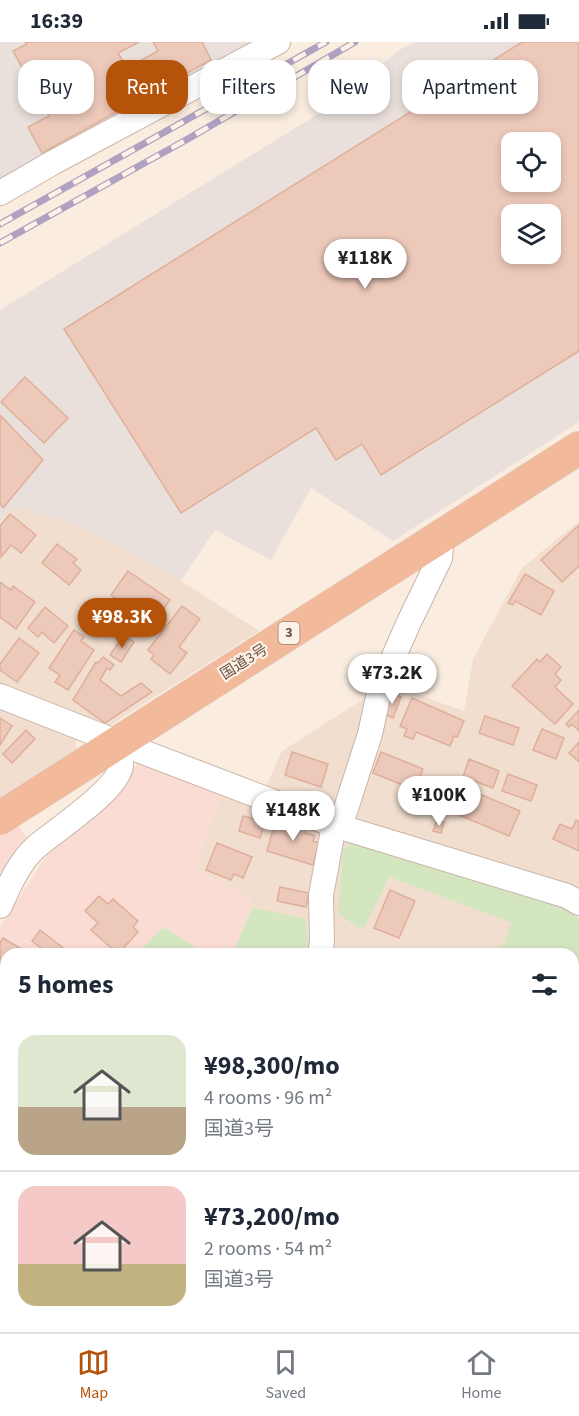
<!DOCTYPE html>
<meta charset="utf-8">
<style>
body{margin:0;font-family:"Source Sans 3","Noto Sans JP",sans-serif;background:#f2f2f3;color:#1f2937;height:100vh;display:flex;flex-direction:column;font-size:22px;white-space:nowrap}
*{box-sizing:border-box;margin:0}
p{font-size:20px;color:#747a83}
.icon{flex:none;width:33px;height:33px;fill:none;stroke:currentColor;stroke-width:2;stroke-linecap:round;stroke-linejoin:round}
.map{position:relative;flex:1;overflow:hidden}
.panel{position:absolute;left:0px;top:906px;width:579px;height:384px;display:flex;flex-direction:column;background:#fff;border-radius:18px 18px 0 0;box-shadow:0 3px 9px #0003}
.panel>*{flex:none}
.top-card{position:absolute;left:18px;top:18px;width:543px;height:54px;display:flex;gap:12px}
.tools{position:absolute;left:501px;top:90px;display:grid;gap:12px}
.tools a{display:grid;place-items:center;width:60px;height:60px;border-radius:12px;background:#fff;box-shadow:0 3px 9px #0003;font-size:30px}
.price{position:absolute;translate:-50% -51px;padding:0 14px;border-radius:21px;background:#fff;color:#222;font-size:20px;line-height:39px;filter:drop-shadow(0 2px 3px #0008)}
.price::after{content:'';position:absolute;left:50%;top:36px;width:18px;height:14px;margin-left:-9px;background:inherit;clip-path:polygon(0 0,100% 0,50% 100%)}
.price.on{background:#b45309;color:#fff}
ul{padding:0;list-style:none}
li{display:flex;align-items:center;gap:18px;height:150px;padding:0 18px}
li+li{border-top:2px solid #e0e1e3}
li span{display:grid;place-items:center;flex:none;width:168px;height:120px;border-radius:18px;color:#555}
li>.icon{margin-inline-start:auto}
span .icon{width:72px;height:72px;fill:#fffc;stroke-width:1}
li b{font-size:26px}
h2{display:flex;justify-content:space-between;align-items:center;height:72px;padding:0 18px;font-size:26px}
.pill{padding:0 21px;border-radius:18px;background:#fff;box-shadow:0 3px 9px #0003;font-size:21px;line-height:54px}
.pill.on{background:#b45309;color:#fff}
.status{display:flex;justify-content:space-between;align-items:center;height:42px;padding:0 30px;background:#fff;direction:ltr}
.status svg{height:16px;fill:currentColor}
.tabs{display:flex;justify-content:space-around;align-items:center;height:84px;border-top:2px solid #e0e1e3;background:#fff;font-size:16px;color:#747a83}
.tabs a{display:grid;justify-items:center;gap:3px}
.tabs .on{color:#b45309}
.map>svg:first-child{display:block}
</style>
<div class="status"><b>16:39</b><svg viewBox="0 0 49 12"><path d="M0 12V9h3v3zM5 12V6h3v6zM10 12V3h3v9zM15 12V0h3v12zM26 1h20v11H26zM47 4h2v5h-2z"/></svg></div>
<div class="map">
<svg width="579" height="1290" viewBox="0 0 579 1290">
<rect width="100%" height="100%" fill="#faede0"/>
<!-- residential -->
<g fill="#f1decf">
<path d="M20 465 88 487 181 539 259 589 104 687 0 649V480L11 466Z"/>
<path d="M579 479V851L358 782 266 744 282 709 387 642 464 669 473 617 522 526Z"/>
<path d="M0 663 76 693V707L0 757Z"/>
<path d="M223 747 353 799 362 888 389 835 513 881 499 912H308L306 877 252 865 250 856 194 826Z"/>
<path d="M573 1054 579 1058V1144L573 1153Z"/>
<path d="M6 1214V1284H573V1268L579 1274V1290H0V1220Z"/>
</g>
<!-- commercial -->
<g fill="#fadcd4">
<path d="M141 719 223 747 194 826 250 856 252 865 233 912H207L163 885 137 912H6V1021L0 1016V885L55 801Z"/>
<path d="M17 782 29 798 0 847V793Z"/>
</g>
<!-- industrial -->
<g fill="#e9e0db" fill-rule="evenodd">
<path d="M0 0H262L0 145Z"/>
<path d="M415 0H579V380L393 499 311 446 271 518 215 488 181 539 88 487 20 465 11 466 0 480V268L336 61 399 8ZM512 100H550V140H512ZM512 172H550V212H512Z"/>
</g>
<!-- green -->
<g fill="#d3e6c0">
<path d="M353 799 563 866 579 876V1058L573 1054V912H499L512 881 389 835 363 888 338 872 343 809Z"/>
<path d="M252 865 306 877 308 912H233Z"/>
<path d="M163 885 207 912H137Z"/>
<path d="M579 1144V1274L573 1268V1153Z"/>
</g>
<!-- building -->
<g fill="#edc9ba" stroke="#dfaf9b" stroke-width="1.5" fill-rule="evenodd">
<path d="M25 0H139L118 11 127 26 158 9 153 0H202L211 18 42 111 28 85 49 74 13 9 27 2Z"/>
<path d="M522 0H579V309L381 433 362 402 336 418 316 386 181 471 64 287ZM512 100H550V140H512ZM512 172H550V212H512Z"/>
<path d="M25 335 68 376 44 401 1 360Z"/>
<path d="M0 373 43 418 3 466 0 461Z"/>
<path d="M10 472 36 493 21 511 11 503 1 515 0 484Z"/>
<path d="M579 483V524L562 540 541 518Z"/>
<path d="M57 502 77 517 73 521 81 528 69 543 42 521Z"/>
<path d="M128 529 170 558 155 579 146 573 144 577 111 553Z"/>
<path d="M525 532 554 549 541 573 515 559 513 563 508 561Z"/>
<path d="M0 540 11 548 13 544 35 560 16 587 0 575Z"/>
<path d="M182 564 200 577 179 605 187 611 170 632 151 617 154 613 148 608Z"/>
<path d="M45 565 68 584 54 601 42 590 38 595 28 586Z"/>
<path d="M74 588 84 595 81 599 94 608 68 648 55 640 60 633 49 626Z"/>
<path d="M124 593 134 600 121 620 110 613Z"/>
<path d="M19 596 39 611 17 640 0 628V622Z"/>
<path d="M547 612 561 625 555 632 561 638 555 645 573 662 555 682 512 644 537 617 540 620Z"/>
<path d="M103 615 114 623 110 628 107 626 100 638 121 654 141 641 152 650 105 681 73 658 96 620 98 621Z"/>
<path d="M391 651 401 655 393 676 382 671Z"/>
<path d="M412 656 464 679 457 695 454 694 450 704 416 690 413 697 404 694 407 687 400 684Z"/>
<path d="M579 668V689L572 682 569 685 566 682Z"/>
<path d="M485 674 519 686 513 703 479 691Z"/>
<path d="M0 676 12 684 0 703Z"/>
<path d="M542 687 564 696 556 717 533 708Z"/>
<path d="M26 688 35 697 12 721 3 712Z"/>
<path d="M579 700V720L569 711Z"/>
<path d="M292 710 328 722 321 745 285 733Z"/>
<path d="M381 710 423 727 415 748 373 731Z"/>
<path d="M469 717 499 729 493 746 463 735Z"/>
<path d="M508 732 537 743 531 759 502 749Z"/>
<path d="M470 748 520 769 509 794 459 773Z"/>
<path d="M243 774 265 780 260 796 239 789Z"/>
<path d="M276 777 307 786 305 791 315 794 313 799 319 801 313 823 267 809Z"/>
<path d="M437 778 444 780 441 791 433 789Z"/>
<path d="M576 778 579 780V809L553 797 560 782 572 787Z"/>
<path d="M217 801 252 815 243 836 234 832 231 838 206 828Z"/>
<path d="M280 845 309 851 306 865 277 859Z"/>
<path d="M390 848 415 859 399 896 374 886Z"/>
<path d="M99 854 108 862 113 857 138 879 133 885 138 890 118 912 91 888 98 881 85 869Z"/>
<path d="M40 888 67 909 65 912H49L32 899Z"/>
<path d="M3 896 30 912H6V933L0 930V901Z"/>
<path d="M5 1117 6 1119V1152L0 1158V1122Z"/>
<path d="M485 1284H564L571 1290H480Z"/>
</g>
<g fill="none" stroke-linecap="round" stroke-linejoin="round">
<defs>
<g id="minor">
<path d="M0 151 54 120 278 0"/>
<path d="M0 654 117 700 334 783 567 854 579 861"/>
<path d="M340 785 370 692 380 646 409 580 440 516 442 494"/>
<path d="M0 864C9 844 19 820 36 805 54 789 120 747 121 723 121 716 118 708 117 700"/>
<path d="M320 912 322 899 321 853 334 783"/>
<path d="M96 1284 103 1290"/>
</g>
<path id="trunk" d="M0 776 579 406"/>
</defs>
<!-- minor casing -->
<use href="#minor" stroke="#c9b4a8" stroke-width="26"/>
<!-- trunk casing -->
<use href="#trunk" stroke="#d6cfcc" stroke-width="34"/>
<!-- minor -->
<use href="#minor" stroke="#fff" stroke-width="24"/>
<!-- trunk -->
<use href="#trunk" stroke="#f2ba9b" stroke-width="33"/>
<defs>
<g id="rail">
<path d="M0 182 326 0"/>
<path d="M0 201 186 98 355 0"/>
</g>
</defs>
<!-- rail casing -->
<use href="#rail" stroke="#afa1c1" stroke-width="7"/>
<!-- rail -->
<use href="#rail" stroke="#fdf2e5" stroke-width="4.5" stroke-dasharray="14" stroke-linecap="butt"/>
</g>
<g text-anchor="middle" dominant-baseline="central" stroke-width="4.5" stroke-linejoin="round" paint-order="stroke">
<!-- shield labels -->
<rect fill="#fdf2e5" stroke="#998378" stroke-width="1.5" x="278.5" y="580" width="21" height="22" rx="4.5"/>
<g font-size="14" font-weight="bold" fill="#6e5349">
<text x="289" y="591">3</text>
</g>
<!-- street labels -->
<g font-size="15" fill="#6e5349" stroke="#fdf2e5">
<text transform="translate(244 620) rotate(-32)">国道3号</text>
</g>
</g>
</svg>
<div class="tools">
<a><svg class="icon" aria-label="locate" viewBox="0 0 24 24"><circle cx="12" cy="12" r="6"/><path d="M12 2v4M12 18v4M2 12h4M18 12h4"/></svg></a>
<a><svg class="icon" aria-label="layers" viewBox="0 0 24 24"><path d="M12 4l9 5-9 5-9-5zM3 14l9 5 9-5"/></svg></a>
</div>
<b class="price" style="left:365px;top:248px">¥118K</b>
<b class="price on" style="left:122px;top:607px">¥98.3K</b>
<b class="price" style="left:392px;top:663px">¥73.2K</b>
<b class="price" style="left:439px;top:785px">¥100K</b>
<b class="price" style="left:293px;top:800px">¥148K</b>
<div class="top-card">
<a class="pill">Buy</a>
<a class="pill on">Rent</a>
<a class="pill">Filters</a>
<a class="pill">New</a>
<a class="pill">Apartment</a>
</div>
<section class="panel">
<h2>5 homes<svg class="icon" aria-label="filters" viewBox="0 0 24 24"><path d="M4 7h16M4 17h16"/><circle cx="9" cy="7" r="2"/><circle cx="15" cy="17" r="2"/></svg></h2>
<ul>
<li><span style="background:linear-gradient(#dfe7d0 60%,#b9a48a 0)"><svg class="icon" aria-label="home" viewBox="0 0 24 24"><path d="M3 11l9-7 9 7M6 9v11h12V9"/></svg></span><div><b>¥98,300/mo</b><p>4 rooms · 96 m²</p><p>国道3号</p></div></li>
<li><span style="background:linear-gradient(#f6c9c9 65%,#c2b280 0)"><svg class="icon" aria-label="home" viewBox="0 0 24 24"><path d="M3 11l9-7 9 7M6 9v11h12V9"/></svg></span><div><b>¥73,200/mo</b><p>2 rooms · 54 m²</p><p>国道3号</p></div></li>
</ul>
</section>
</div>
<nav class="tabs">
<a class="on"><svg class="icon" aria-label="map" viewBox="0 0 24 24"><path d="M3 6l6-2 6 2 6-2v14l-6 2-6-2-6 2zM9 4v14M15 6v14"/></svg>Map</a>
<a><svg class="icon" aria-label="saved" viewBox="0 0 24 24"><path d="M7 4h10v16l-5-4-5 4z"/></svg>Saved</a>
<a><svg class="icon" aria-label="home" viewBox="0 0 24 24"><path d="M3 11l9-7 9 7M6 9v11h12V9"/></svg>Home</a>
</nav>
